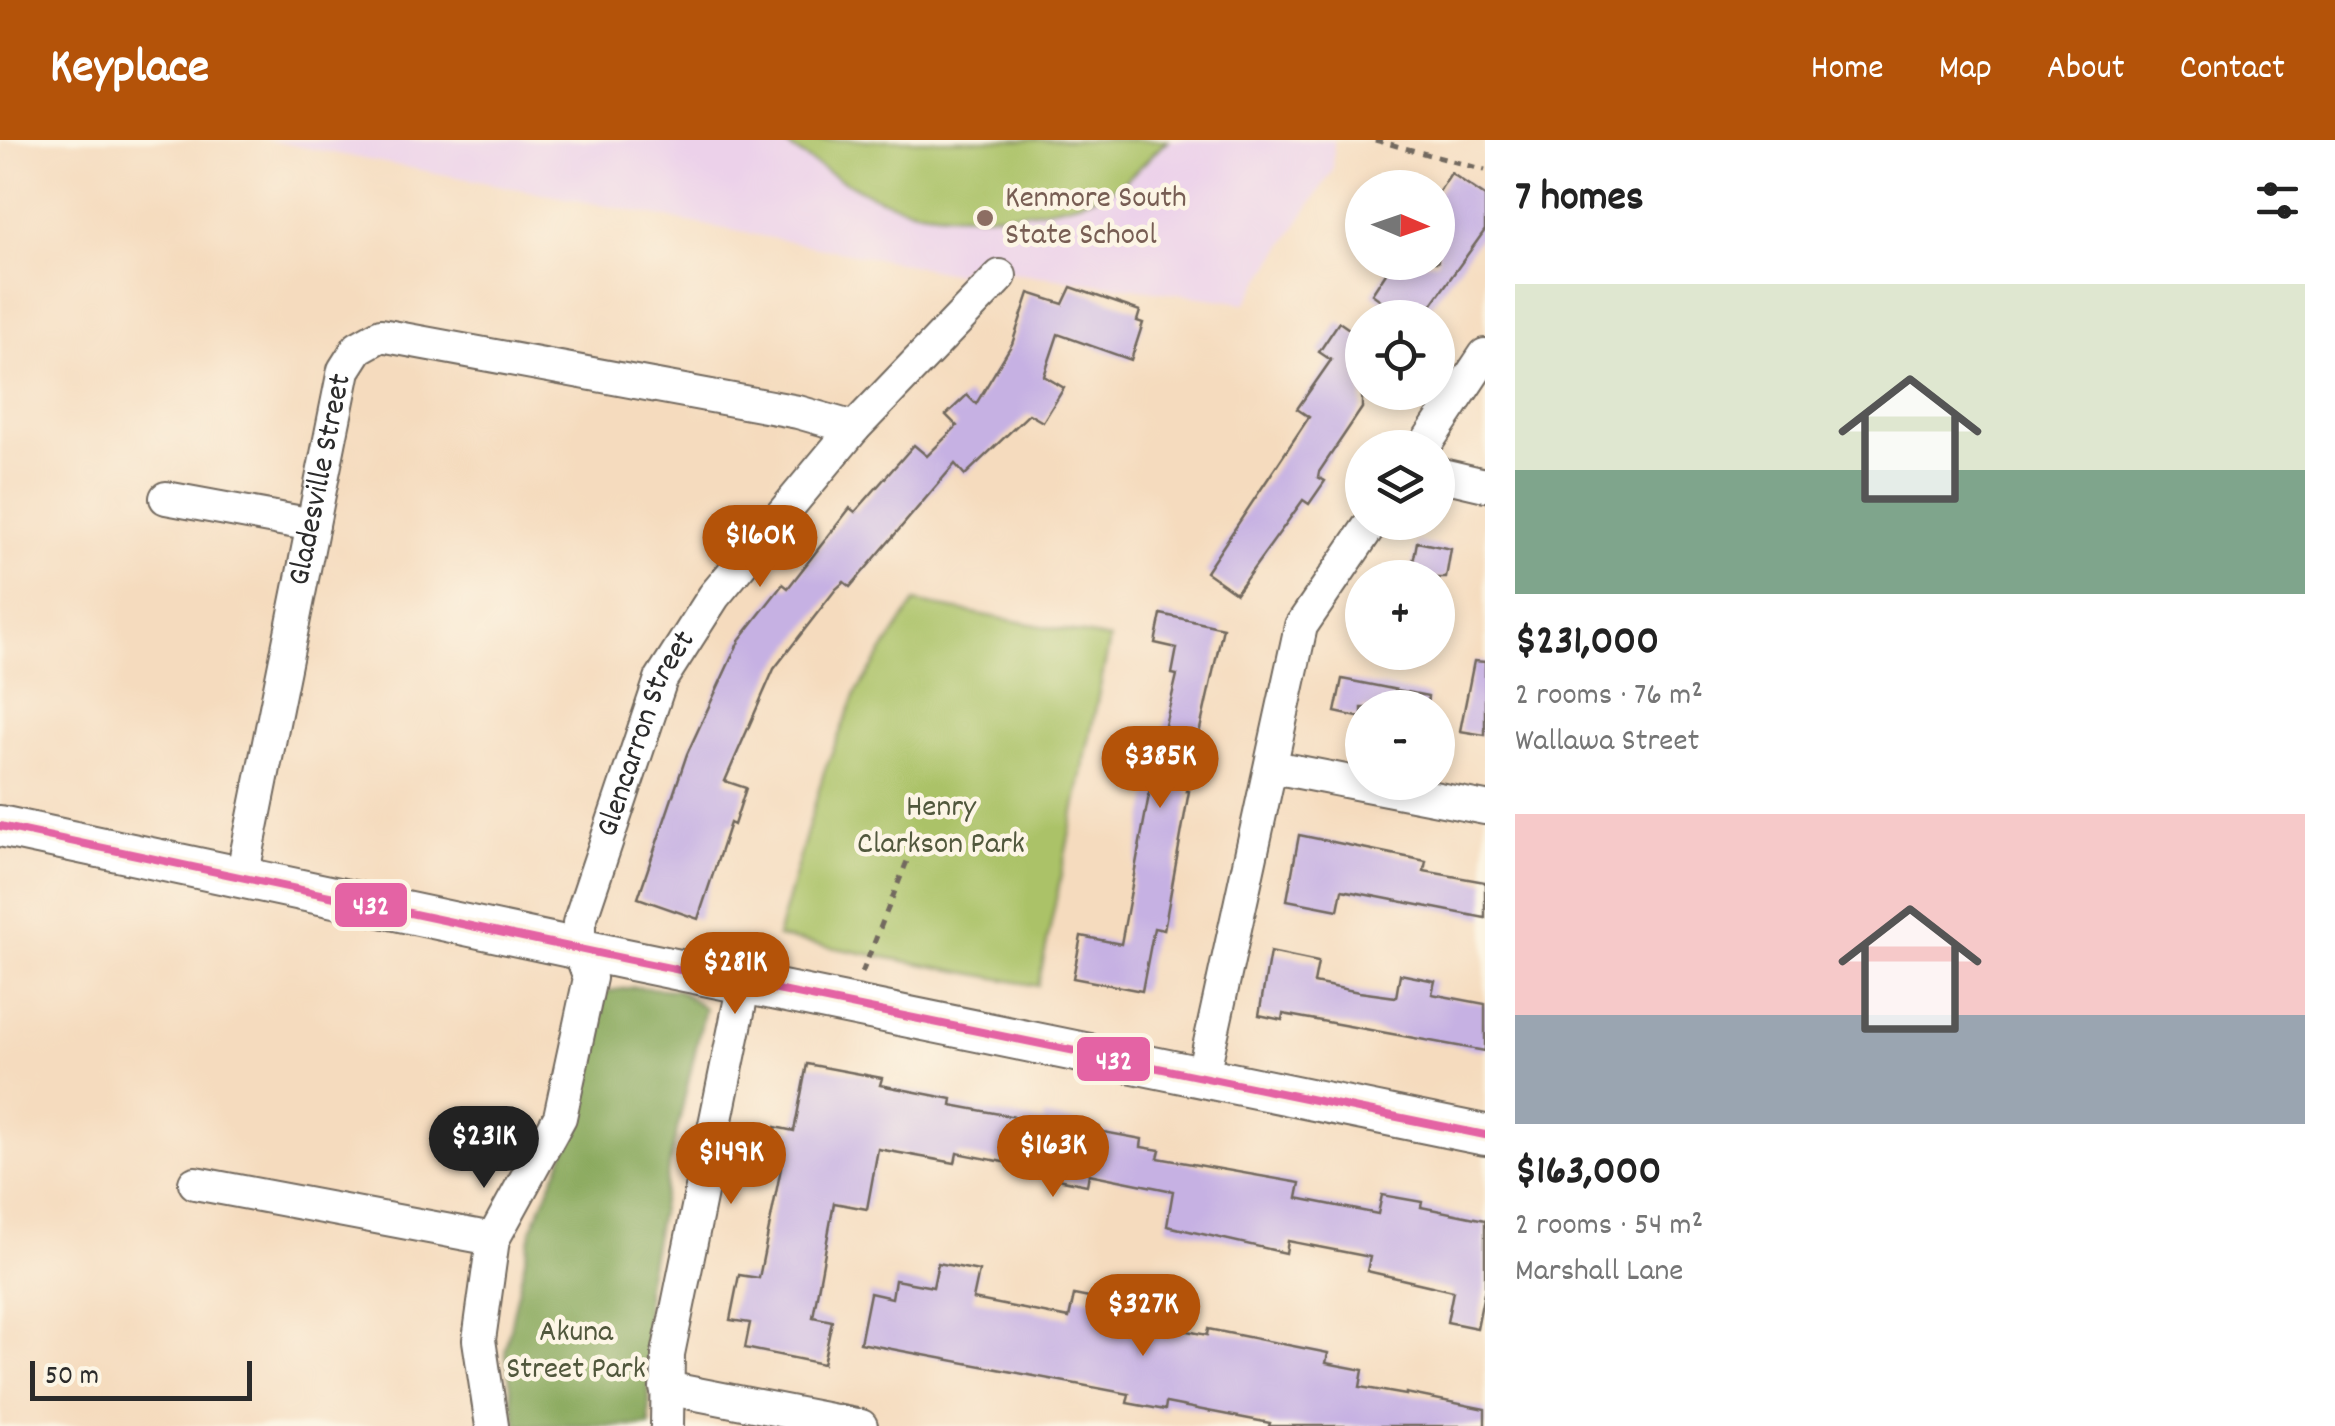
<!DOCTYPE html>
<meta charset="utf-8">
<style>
body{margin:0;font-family:Dekko,sans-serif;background:#f6f6f6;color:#222;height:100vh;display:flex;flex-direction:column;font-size:38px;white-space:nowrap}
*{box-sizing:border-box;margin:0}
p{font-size:32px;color:#767676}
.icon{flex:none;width:55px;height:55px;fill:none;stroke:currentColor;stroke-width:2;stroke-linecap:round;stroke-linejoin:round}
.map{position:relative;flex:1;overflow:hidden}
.panel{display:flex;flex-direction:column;background:#fff;width:850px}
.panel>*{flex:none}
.needle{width:65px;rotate:92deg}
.fabs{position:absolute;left:1345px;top:30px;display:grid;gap:20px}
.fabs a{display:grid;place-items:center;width:110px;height:110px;border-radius:50%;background:#fff;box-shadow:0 5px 15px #0003;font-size:50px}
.scale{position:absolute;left:30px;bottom:25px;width:222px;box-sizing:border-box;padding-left:10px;border:5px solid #2b2b2b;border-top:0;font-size:28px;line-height:35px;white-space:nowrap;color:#2b2b2b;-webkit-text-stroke:8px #fcf5e5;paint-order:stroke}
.price{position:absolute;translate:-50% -85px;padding:0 22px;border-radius:35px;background:#b45309;color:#fff;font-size:32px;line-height:65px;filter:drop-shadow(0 2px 5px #0008)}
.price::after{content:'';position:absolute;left:50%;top:60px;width:30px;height:22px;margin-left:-15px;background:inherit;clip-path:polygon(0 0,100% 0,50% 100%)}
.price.active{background:#222;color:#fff}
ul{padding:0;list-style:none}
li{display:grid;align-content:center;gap:20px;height:530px;padding:0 30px}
li span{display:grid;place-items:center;height:310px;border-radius:0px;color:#555}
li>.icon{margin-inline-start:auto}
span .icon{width:180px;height:180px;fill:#fffc;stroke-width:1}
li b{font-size:42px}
h2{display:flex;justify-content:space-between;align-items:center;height:120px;padding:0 30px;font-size:42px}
header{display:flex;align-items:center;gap:60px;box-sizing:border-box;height:140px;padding:0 50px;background:#b45309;color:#fff}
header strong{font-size:48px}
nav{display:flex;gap:55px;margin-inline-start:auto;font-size:35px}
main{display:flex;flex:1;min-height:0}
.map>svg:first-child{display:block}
</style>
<header>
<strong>Keyplace</strong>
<nav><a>Home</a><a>Map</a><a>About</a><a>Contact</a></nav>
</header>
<main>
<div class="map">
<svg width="1485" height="1286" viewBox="0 0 1485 1286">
<rect width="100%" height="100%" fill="#fcf5e5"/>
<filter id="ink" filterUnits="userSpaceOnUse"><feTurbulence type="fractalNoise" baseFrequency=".01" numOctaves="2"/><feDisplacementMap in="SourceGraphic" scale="20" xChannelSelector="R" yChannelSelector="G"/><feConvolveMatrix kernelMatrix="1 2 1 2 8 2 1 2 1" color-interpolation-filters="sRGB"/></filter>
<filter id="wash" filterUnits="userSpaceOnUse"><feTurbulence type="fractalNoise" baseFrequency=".0048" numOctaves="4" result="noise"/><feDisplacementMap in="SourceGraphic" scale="40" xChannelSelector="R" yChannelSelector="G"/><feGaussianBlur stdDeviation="2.25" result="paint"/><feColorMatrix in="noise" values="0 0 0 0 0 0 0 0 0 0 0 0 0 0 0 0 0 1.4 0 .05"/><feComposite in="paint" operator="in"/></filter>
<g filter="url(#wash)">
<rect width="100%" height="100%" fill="#f5dbbe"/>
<!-- built -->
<path fill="#ecd1ea" d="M266 0H1334L1333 30 1246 163 965 126 957 134Z"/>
<!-- green -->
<g fill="#abc267" stroke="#6b7649" stroke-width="2.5">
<path d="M779 0H1168C1152 14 1135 35 1117 46 1070 75 960 82 907 68 862 56 817 26 779 0Z"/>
<path d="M915 462 1110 499 1038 846 777 797 824 632 857 551Z"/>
</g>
<!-- forest -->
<path fill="#88a85c" stroke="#5a6a44" stroke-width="2.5" d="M634 847 678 850 705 868 669 1026 646 1146 650 1286H517L505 1210 532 1088 579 980 603 852Z"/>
<g id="blocks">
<!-- building -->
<g fill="#c6b1e3">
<path d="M1451 33 1485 56V90L1422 178H1406L1372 154 1393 122H1438V53Z"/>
<path d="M1071 147 1140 171 1137 181 1143 183 1131 220 1058 194 1044 236 1064 248 1043 282 1029 274 965 335 955 324 850 447 844 442 836 449 774 529 725 641 746 648 734 685 730 683 698 779 638 758 687 614 740 499 783 444 788 448 850 368 855 372 914 305 927 316 957 286 946 275 967 255 976 264 1012 204 1029 153 1063 164Z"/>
<path d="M1339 182 1362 198V268L1319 332 1318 337 1325 341 1309 364 1303 360 1236 453 1206 432 1309 277 1297 269 1331 220 1319 212Z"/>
<path d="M1417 402 1451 409 1446 438H1410Z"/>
<path d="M1161 474 1223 488 1186 651H1189L1164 790 1154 788 1142 851 1073 838 1081 796 1121 804 1151 644 1177 535 1172 534 1177 508 1155 503Z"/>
<path d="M1474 521 1485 522V595L1460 591Z"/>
<path d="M1342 539 1428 556 1427 568H1362V578L1335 572Z"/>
<path d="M1299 695 1426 721 1424 731 1485 742V778L1342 750 1338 770 1287 760Z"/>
<path d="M1270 812 1318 822 1314 843 1359 852 1396 857 1400 834 1435 841 1432 854 1485 864V911L1283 874 1282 880 1259 875Z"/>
<path d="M807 924 882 938 880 945 952 959 951 965 1043 982 1044 976 1099 987 1098 991 1142 999 1141 1007 1160 1010 1158 1018 1300 1043 1297 1058 1378 1074 1382 1055 1422 1062 1421 1067 1485 1080V1148L1477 1188 1447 1182 1453 1151 1367 1131 1370 1117 1288 1101 1286 1113 1167 1086 1173 1051 1089 1034 1087 1045 1033 1034 1034 1028 957 1013 955 1023 878 1009 867 1069 834 1063 813 1177 832 1181 823 1224 745 1208 750 1183 730 1180 739 1135 759 1138 781 1028 768 1025 775 987 794 991Z"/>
<path d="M938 1123 979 1131 973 1159 1069 1178 1074 1155 1124 1165 1122 1178 1207 1195 1208 1189 1328 1213 1326 1223 1363 1230 1360 1247 1406 1255V1253L1485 1269V1286H1269L1270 1283 1166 1263 1165 1270 1127 1263 1129 1254 860 1203 870 1153 892 1158 895 1140 933 1147Z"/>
</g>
</g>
</g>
<g filter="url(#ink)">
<use href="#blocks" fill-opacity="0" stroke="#72695e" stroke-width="2.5"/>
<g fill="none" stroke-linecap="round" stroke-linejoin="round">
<defs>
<g id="minor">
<path d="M1423 308 1485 215"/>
<path d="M1438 334 1485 345"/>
<path d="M166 358 313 385"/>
<path d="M1273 627 1485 668"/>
<path id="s1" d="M242 737 344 230 358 208 381 195 798 272 854 288"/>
<path d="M1203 935 1301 486 1372 382"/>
<path d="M195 1043 493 1099"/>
<path d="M666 1248 861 1286"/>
<path id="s2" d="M492 1286 479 1200 493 1099 560 977 590 838 579 809V783L661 539 714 456 854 288 1000 136"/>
<path d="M667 1286 668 1214 744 843"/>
</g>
<path id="tertiary" d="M0 686 626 819 1485 995"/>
</defs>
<!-- minor casing -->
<use href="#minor" stroke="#72695e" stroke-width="36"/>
<!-- tertiary casing -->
<use href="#tertiary" stroke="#72695e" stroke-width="44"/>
<!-- path -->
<g stroke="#72695e" stroke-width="5" stroke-dasharray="8 8" stroke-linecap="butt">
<path d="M1375 0 1485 30"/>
<path d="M862 833 920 689"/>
</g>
<!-- minor -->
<use href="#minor" stroke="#fff" stroke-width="32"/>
<!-- tertiary -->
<use href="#tertiary" stroke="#fff" stroke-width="40"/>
<defs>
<path id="bus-1" d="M0 686 626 819 1485 995"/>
</defs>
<!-- bus-1 casing -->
<use href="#bus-1" stroke="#fcf5e5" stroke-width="15"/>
<!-- bus-1 -->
<use href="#bus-1" stroke="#e463a4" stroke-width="8"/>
</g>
</g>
<!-- markers -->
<circle fill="#8d6e63" stroke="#fcf5e5" stroke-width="4" cx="985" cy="78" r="10"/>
<g text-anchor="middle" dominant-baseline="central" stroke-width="9" stroke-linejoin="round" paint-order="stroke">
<!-- education labels -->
<g font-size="32" fill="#785e54" stroke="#fcf5e5" text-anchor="start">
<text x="1005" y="60">Kenmore South<tspan x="1005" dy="37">State School</tspan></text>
</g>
<!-- street labels -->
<g font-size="32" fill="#2b2b2b" stroke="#fcf5e5">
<text stroke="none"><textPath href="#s1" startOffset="405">Gladesville Street</textPath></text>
<text stroke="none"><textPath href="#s2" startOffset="728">Glencarron Street</textPath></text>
</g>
<!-- park labels -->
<g font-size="32" fill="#51583d" stroke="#fcf5e5">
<text x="941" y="669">Henry<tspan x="941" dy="37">Clarkson Park</tspan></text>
<text x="576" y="1194">Akuna<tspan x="576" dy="37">Street Park</tspan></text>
</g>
</g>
<g stroke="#fcf5e5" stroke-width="4">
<rect x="333" y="741" width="76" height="48" rx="10" fill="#e463a4"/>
<rect x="1075" y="895" width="77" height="48" rx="10" fill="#e463a4"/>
</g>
<g font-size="28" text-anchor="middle" font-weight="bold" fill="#fff">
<text x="371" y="774">432</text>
<text x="1114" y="929">432</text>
</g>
</svg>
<div class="fabs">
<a><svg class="needle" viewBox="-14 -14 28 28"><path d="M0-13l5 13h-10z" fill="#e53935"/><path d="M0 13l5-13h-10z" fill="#767676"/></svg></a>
<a><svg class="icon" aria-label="locate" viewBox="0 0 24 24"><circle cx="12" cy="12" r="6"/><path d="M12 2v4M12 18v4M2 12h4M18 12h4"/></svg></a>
<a><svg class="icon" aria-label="layers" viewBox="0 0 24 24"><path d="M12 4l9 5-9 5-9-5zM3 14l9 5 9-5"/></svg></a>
<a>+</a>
<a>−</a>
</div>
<div class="scale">50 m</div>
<b class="price" style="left:760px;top:450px">$160K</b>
<b class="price" style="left:1160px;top:671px">$385K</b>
<b class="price" style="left:735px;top:877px">$281K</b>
<b class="price active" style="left:484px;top:1051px">$231K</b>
<b class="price" style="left:1053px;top:1060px">$163K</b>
<b class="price" style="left:731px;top:1067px">$149K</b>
<b class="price" style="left:1143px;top:1219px">$327K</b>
</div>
<section class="panel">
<h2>7 homes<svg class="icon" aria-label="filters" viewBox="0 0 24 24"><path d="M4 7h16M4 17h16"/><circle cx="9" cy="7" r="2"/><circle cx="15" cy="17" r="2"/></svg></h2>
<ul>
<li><span style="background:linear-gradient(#dfe7d0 60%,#7fa58c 0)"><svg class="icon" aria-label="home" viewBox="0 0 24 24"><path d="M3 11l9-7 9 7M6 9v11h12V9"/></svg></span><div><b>$231,000</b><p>2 rooms · 76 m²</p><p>Wallawa Street</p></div></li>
<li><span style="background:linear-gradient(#f6c9c9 65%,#9aa5b1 0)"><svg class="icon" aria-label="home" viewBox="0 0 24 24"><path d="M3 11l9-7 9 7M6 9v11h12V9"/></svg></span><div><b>$163,000</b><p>2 rooms · 54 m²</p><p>Marshall Lane</p></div></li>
</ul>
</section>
</main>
